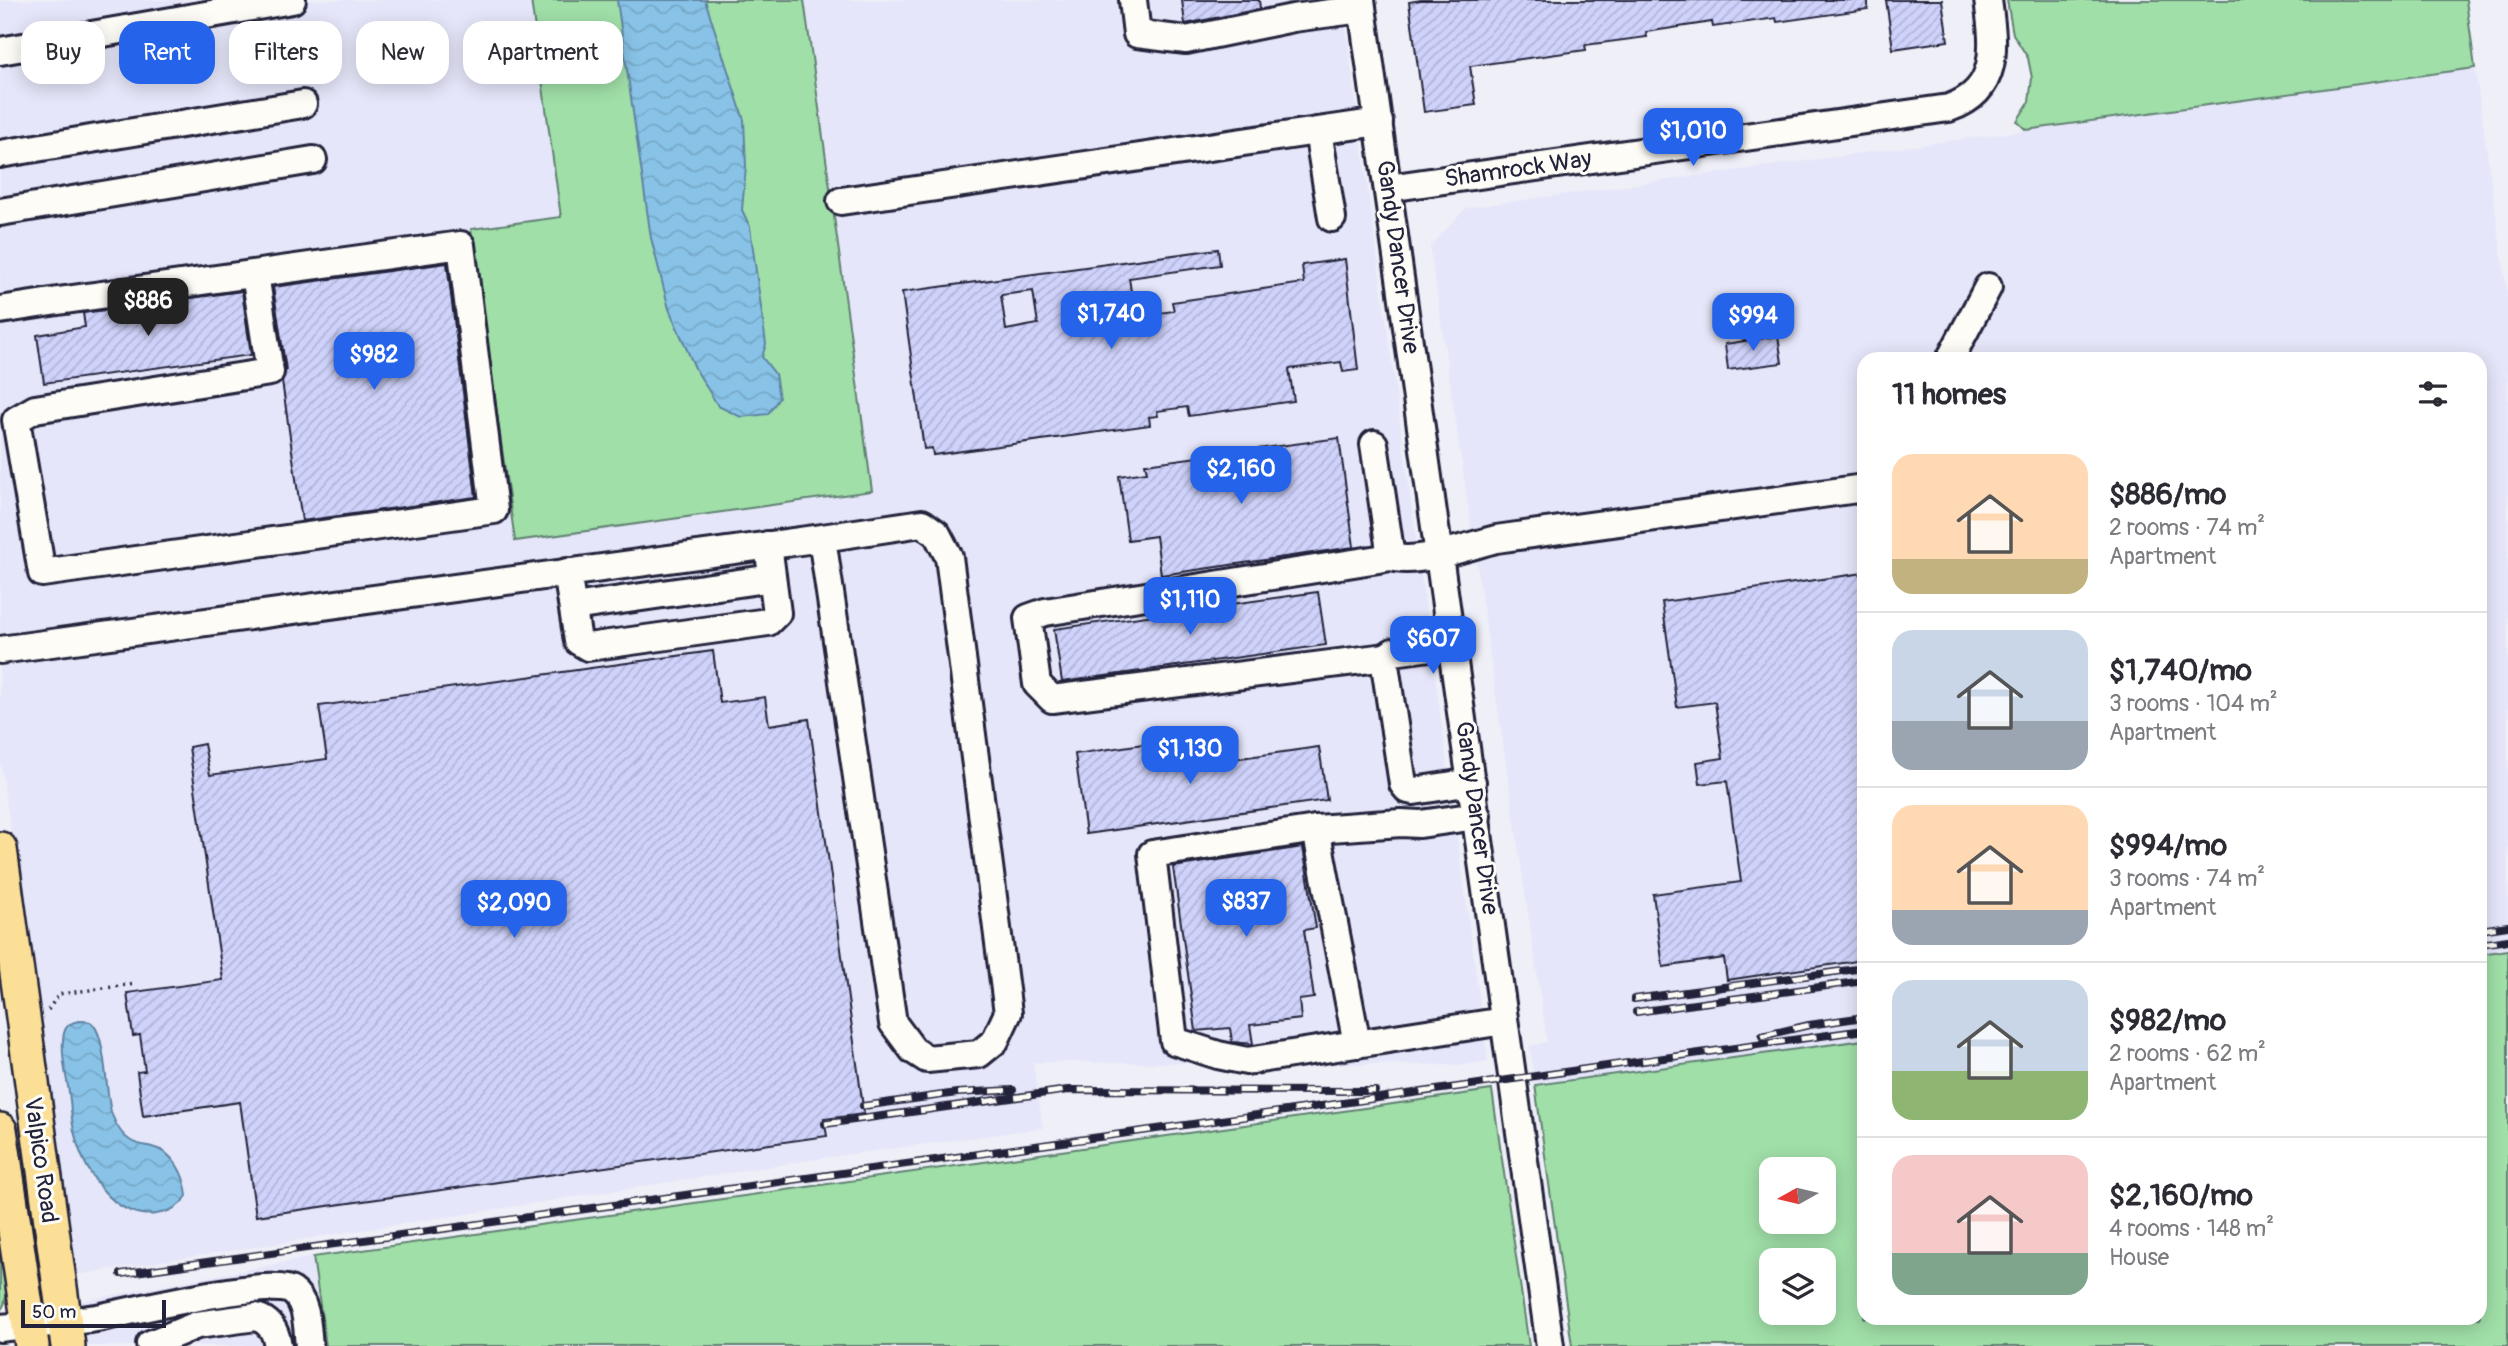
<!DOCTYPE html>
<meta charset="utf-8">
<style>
body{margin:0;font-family:Pangolin,sans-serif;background:#f2f2f3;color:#2b2b33;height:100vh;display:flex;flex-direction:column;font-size:26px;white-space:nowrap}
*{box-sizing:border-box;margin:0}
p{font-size:23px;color:#7c7c81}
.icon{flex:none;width:38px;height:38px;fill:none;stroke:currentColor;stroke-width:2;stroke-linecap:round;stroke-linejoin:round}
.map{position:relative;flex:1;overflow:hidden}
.panel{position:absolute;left:1857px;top:352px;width:630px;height:973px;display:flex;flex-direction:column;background:#fff;border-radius:21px;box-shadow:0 4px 18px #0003}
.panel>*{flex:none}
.hud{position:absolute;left:21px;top:21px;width:665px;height:63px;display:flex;gap:14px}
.needle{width:46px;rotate:262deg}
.controls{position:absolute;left:1759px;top:1157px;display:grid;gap:14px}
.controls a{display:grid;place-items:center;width:77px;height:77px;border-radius:14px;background:#fff;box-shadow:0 4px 18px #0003;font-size:35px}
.scale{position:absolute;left:21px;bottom:18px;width:145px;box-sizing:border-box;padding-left:7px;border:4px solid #22223b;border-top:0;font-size:19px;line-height:24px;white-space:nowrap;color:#22223b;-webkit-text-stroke:5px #fdfcf7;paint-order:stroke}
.price{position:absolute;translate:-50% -60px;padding:0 16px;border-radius:14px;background:#2563eb;color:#fff;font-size:23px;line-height:46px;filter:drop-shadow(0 2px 4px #0008)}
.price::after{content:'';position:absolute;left:50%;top:42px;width:21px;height:16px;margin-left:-10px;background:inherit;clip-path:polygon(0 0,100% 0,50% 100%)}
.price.current{background:#222;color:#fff}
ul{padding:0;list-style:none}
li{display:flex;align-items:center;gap:21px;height:175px;padding:0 35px}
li+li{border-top:2px solid #e1e1e2}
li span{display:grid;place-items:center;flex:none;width:196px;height:140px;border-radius:21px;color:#555}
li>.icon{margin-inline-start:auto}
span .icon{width:84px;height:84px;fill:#fffc;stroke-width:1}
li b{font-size:30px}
h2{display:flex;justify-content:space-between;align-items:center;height:84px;padding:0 35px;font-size:30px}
.tag{padding:0 24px;border-radius:21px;background:#fff;box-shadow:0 4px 18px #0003;font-size:24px;line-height:63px}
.tag.current{background:#2563eb;color:#fff}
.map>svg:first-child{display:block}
</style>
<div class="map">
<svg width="2508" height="1346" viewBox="0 0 2508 1346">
<defs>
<pattern id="park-crowns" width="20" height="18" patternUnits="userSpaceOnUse" patternTransform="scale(1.75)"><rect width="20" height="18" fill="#a0dfa8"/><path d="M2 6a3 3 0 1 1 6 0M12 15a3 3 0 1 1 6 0" fill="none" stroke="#8abf92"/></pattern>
<pattern id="water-waves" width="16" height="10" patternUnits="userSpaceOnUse" patternTransform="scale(1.75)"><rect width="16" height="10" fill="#88c3e7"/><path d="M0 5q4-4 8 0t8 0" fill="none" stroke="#75a7c7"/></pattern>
<pattern id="building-hatch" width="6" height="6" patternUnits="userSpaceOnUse" patternTransform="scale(1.75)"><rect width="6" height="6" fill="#cfd2fa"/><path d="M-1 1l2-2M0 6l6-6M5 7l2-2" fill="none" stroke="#b1b4d7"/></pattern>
</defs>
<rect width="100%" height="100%" fill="#efeff8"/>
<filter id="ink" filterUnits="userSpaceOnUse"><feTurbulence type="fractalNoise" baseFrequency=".0143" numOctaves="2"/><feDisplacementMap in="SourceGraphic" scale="14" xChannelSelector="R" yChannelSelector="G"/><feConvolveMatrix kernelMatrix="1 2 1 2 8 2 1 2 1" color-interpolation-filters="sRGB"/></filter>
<g filter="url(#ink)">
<!-- built -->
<g fill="#e5e6f9">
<path d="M0 0H531L561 217 471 229 871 491 804 0H1342L1488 1061 1464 1065 1033 1062 1043 1128 830 1157 75 1275 0 758Z"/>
<path d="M2475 68 2508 299V950L2480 954V359H1864V1040L1535 1085 1530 1046 1547 1042 1430 247 1466 208Z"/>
<path d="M313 1257 326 1346H88L82 1301Z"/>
</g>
<!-- grass -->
<g fill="#a0dfa8" stroke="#618072" stroke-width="2" fill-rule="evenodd">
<path d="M531 0H804L872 491 515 541 471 229 561 217Z"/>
<path d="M2007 0H2466L2475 68 2026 130 2017 121 2029 102 2032 78 2028 58 2013 34Z"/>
<path d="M2508 950V1346H1572L1535 1085 1864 1040V1318H2480V954ZM1771 1169H1824V1222H1771ZM1771 1260H1824V1312H1771Z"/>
<path d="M1492 1090 1529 1346H326L313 1257Z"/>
</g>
<!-- park -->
<path fill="url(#park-crowns)" stroke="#618072" stroke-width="2" d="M0 1245C3 1265 14 1294 0 1311Z"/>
<!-- water -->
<g fill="url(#water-waves)" stroke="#5f83a2" stroke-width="2">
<path d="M617 0H705L744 120 746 166 742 210 750 227 766 344 762 357 775 374 779 398 768 414 741 417 718 406 695 368 669 309 651 238Z"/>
<path d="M79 1021C80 1021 89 1021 90 1022 107 1031 105 1097 112 1115 116 1125 122 1136 131 1141 138 1145 144 1145 152 1147 174 1152 185 1175 187 1196 179 1207 170 1212 156 1214 114 1220 84 1171 75 1135 71 1120 71 1106 69 1092 66 1075 60 1050 64 1033 66 1025 71 1022 79 1021Z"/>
</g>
<!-- building -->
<g fill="url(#building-hatch)" stroke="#22223b" stroke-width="2" fill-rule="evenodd">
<path d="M1182 0H1259L1260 9 1185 24Z"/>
<path d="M1421 0H1868V9L1777 22 1776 18 1713 27 1712 22 1646 32 1647 37 1585 45 1586 50 1470 66 1476 105 1424 112 1409 2Z"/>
<path d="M1886 0H1942L1948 41 1893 49Z"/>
<path d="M1218 249 1220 265 1129 278 1134 312 1143 310 1144 315 1174 311 1172 302 1304 283 1302 265 1345 259 1358 370 1343 372 1341 362 1289 369 1294 401 1189 416 1187 407 1157 411 1158 416 1149 417 1150 425 933 455 932 448 924 449 902 292ZM1033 291 1038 324 1006 330 1001 295Z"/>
<path d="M447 263 476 497 302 521 282 381 286 370 273 287Z"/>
<path d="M242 291 251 355 44 383 37 335 85 327 83 313Z"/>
<path d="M1778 336 1782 363 1728 370 1725 344Z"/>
<path d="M1339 438 1354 547 1161 575 1156 536 1128 540 1119 476 1147 472 1145 464Z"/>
<path d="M1864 573V960L1727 980 1724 958 1663 967 1653 894 1741 882 1727 781 1700 784 1697 762 1723 758 1715 702 1677 707 1662 602Z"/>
<path d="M1318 592 1326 645 1062 682 1054 629Z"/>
<path d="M713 651 720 703 765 697 769 725 809 719 864 1114 824 1119 827 1136 256 1216 240 1102 143 1116 137 1072 145 1071 140 1035 133 1036 127 993 223 980 189 747 204 744 210 775 327 759 319 706Z"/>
<path d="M1164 741 1168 768 1319 747 1327 800 1086 834 1075 754Z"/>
<path d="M1303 847 1316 928 1304 930 1314 998 1299 1000 1301 1019 1250 1025 1253 1044 1232 1042 1230 1028 1196 1031 1173 867Z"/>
</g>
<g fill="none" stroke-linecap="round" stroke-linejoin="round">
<defs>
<g id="minor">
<path d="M1133 0 1137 34 1186 40 1293 18 1362 9"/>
<path d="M1361 0 1550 1346"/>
<path d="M0 51 292 0"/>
<path d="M1318 131 1332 218"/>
<path d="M0 154 303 104"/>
<path d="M1388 188 1949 108C2001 90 1994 45 1988 0"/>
<path d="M841 201 1379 122"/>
<path d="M0 212 313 160"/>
<path d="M0 310 58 301 461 245 494 510 42 573 16 420 35 409 270 372 255 274"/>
<path d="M1950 359 1988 287"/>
<path d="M1374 444 1391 557C1418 565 1468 546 1496 539L1864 488"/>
<path d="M567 572 578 641 588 647 768 622 777 613 768 545"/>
<path d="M573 607 772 578"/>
<path d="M1452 644 1393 652 1386 657 1385 665 1403 784 1408 790 1414 791 1472 782"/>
<path d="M0 650 822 538 922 523 937 534 949 557 1008 1013 995 1041 979 1054 927 1059 913 1050 893 1023 822 538"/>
<path d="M1386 657 1052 699 1037 684 1028 618 1045 612 1391 557"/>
<path d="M1477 816 1420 824 1401 823 1316 829 1152 854 1174 1041 1218 1055 1247 1061 1504 1021"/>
<path d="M1316 829 1357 1044"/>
<path d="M0 1328C34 1324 69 1323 102 1317 131 1311 273 1277 292 1291 308 1302 307 1329 309 1346"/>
<path d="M150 1344 197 1325 256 1317C270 1321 276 1332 278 1346"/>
</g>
<g id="major">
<path d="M0 849 68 1346"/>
<path d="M0 1130 32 1346"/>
</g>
</defs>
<!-- minor casing -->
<use href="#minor" stroke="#22223b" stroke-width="32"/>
<!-- major casing -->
<use href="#major" stroke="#22223b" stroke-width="38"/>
<!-- path -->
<path stroke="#22223b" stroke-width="3.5" stroke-dasharray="2 5" stroke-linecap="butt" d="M48 1010 59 994 135 984"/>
<!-- minor -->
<use href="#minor" stroke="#fdfcf7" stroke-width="26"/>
<!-- major -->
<use href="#major" stroke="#fbdf96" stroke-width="33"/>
<defs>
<g id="rail">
<path d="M2480 930 2508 926"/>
<path d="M2480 944 2508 940"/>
<path d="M1634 999 1864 968"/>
<path d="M1636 1012 1864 981"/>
<path d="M1762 1036 1809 1025 1864 1017"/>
<path d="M863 1106 957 1093 1013 1090"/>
<path d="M825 1124 1068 1090 1375 1091"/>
<path d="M121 1274 1864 1030"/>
</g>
</defs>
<!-- rail casing -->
<use href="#rail" stroke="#22223b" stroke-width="8"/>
<!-- rail -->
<use href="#rail" stroke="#fdfcf7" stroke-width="5" stroke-dasharray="16" stroke-linecap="butt"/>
</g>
</g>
<g text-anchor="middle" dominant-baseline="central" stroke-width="6" stroke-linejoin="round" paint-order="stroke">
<!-- street labels -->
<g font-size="24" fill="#22223b" stroke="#fdfcf7">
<text transform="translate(1518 169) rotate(-8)">Shamrock Way</text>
<text transform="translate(1398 257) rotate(82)">Gandy Dancer Drive</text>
<text transform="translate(1477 818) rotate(82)">Gandy Dancer Drive</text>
<text transform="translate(41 1160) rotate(82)">Valpico Road</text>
</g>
</g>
</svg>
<div class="controls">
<a><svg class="needle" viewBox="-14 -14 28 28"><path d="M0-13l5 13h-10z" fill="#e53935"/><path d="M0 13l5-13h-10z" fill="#7c7c81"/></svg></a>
<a><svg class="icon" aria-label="layers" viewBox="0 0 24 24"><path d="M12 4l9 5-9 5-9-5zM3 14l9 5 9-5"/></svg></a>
</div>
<div class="scale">50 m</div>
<b class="price" style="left:1693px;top:168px">$1,010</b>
<b class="price current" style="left:148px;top:338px">$886</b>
<b class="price" style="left:1111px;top:351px">$1,740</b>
<b class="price" style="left:1753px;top:353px">$994</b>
<b class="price" style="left:374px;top:392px">$982</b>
<b class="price" style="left:1241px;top:506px">$2,160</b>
<b class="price" style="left:1190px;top:637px">$1,110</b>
<b class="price" style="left:1433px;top:676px">$607</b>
<b class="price" style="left:1190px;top:786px">$1,130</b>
<b class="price" style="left:1246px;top:939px">$837</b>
<b class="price" style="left:514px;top:940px">$2,090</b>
<div class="hud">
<a class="tag">Buy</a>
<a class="tag current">Rent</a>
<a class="tag">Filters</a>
<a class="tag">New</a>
<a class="tag">Apartment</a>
</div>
<section class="panel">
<h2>11 homes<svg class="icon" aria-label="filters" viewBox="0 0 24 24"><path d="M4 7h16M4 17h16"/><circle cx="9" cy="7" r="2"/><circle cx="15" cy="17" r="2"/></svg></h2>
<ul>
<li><span style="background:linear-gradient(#ffd9b3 75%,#c2b280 0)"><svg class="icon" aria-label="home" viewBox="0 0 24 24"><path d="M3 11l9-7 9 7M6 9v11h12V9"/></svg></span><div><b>$886/mo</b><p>2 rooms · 74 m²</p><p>Apartment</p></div></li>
<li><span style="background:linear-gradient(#c9d6e8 65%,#9aa5b1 0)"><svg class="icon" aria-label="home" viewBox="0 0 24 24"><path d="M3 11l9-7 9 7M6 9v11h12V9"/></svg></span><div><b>$1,740/mo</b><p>3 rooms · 104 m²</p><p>Apartment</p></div></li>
<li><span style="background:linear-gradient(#ffd9b3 75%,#9aa5b1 0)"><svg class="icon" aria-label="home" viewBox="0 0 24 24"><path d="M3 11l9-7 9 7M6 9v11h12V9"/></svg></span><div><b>$994/mo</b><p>3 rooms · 74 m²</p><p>Apartment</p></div></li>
<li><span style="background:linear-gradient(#c9d6e8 65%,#8fb573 0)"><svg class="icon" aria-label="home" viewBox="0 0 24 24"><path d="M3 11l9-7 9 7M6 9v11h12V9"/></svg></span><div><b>$982/mo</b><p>2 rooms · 62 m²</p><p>Apartment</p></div></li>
<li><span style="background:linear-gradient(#f6c9c9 70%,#7fa58c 0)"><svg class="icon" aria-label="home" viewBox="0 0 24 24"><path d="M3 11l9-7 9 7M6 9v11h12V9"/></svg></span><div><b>$2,160/mo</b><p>4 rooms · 148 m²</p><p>House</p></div></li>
</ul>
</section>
</div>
